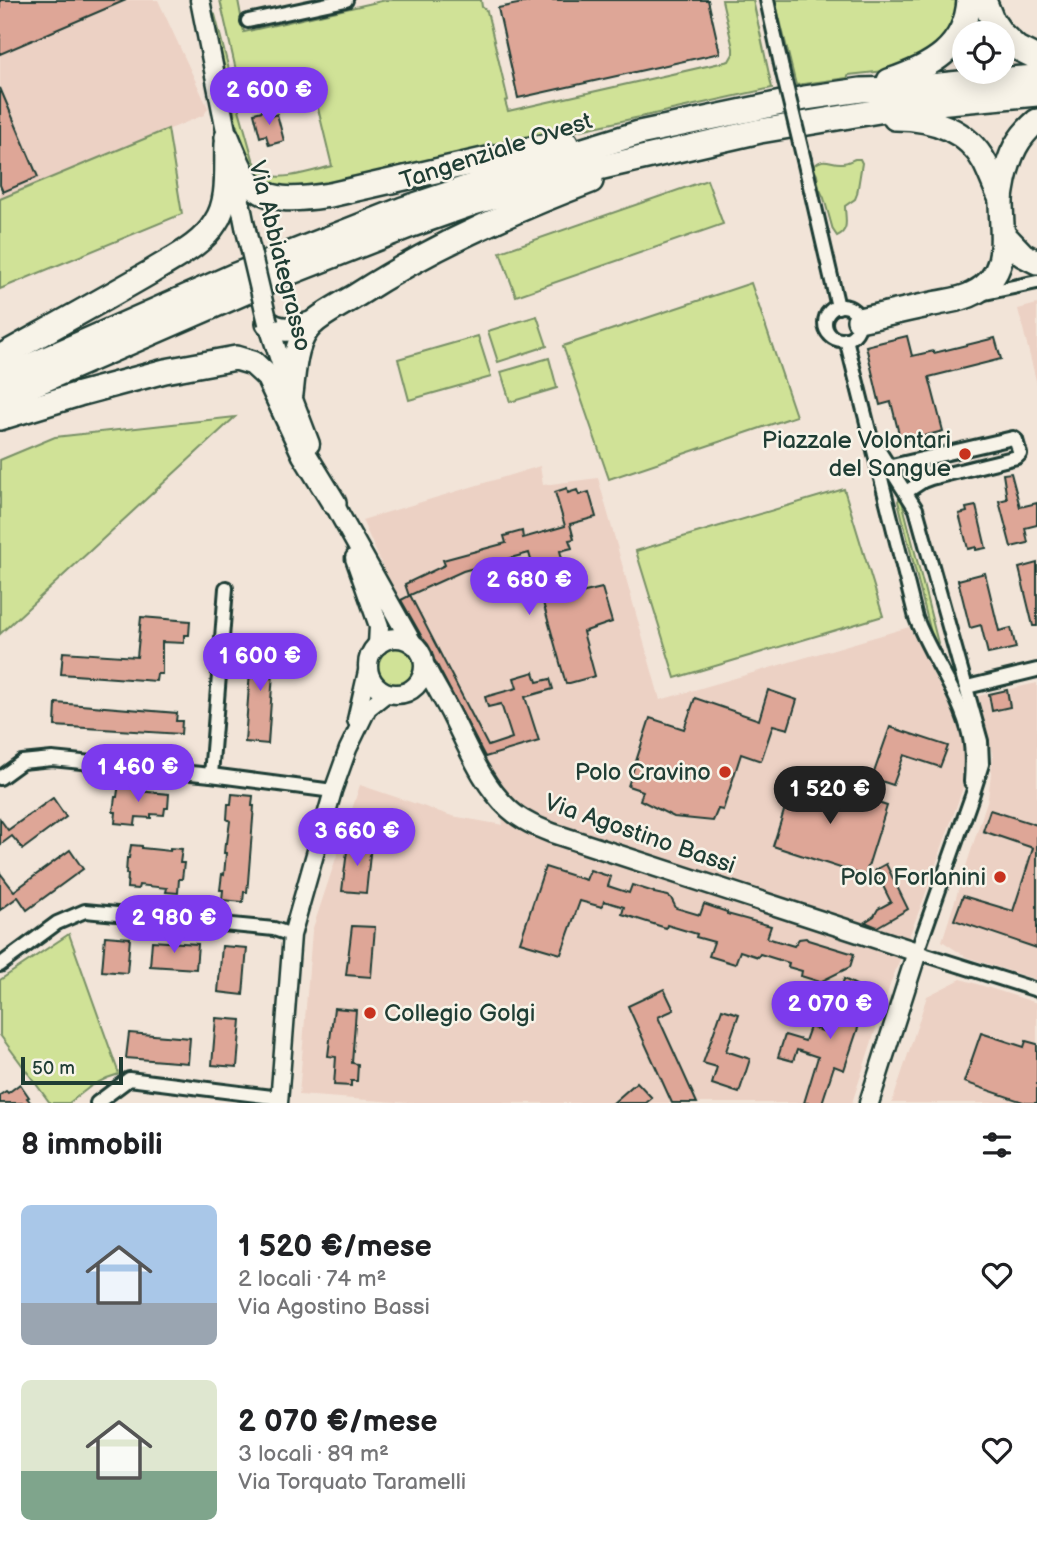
<!DOCTYPE html>
<html lang="it">
<meta charset="utf-8">
<style>
body{margin:0;font-family:"Balsamiq Sans",sans-serif;background:#f6f6f6;color:#202124;height:100vh;display:flex;flex-direction:column;font-size:26px;white-space:nowrap}
*{box-sizing:border-box;margin:0}
p{font-size:23px;color:#757577}
.icon{flex:none;width:38px;height:38px;fill:none;stroke:currentColor;stroke-width:2;stroke-linecap:round;stroke-linejoin:round}
.map{position:relative;height:1103px;overflow:hidden}
.sheet{display:flex;flex-direction:column;background:#fff;flex:1}
.sheet>*{flex:none}
.fabs{position:absolute;left:952px;top:21px;display:grid;gap:14px}
.fabs a{display:grid;place-items:center;width:63px;height:63px;border-radius:50%;background:#fff;box-shadow:0 4px 18px #0003;font-size:35px}
.scale{position:absolute;left:21px;bottom:18px;width:102px;box-sizing:border-box;padding-left:7px;border:4px solid #1f3d34;border-top:0;font-size:19px;line-height:24px;white-space:nowrap;color:#1f3d34;-webkit-text-stroke:5px #f7f3e8;paint-order:stroke}
.price{position:absolute;translate:-50% -60px;padding:0 16px;border-radius:24px;background:#7c3aed;color:#fff;font-size:23px;line-height:46px;filter:drop-shadow(0 2px 4px #0008)}
.price::after{content:'';position:absolute;left:50%;top:42px;width:21px;height:16px;margin-left:-10px;background:inherit;clip-path:polygon(0 0,100% 0,50% 100%)}
.price.current{background:#222;color:#fff}
ul{padding:0;list-style:none}
li{display:flex;align-items:center;gap:21px;height:175px;padding:0 21px}
li span{display:grid;place-items:center;flex:none;width:196px;height:140px;border-radius:10px;color:#555}
li>.icon{margin-inline-start:auto}
span .icon{width:84px;height:84px;fill:#fffc;stroke-width:1}
li b{font-size:30px}
h2{display:flex;justify-content:space-between;align-items:center;height:84px;padding:0 21px;font-size:30px}
.map>svg:first-child{display:block}
</style>
<div class="map">
<svg width="1037" height="1103" viewBox="0 0 1037 1103">
<rect width="100%" height="100%" fill="#f2e4d8"/>
<filter id="ink" filterUnits="userSpaceOnUse"><feTurbulence type="fractalNoise" baseFrequency=".0143" numOctaves="2"/><feDisplacementMap in="SourceGraphic" scale="14" xChannelSelector="R" yChannelSelector="G"/><feConvolveMatrix kernelMatrix="1 2 1 2 8 2 1 2 1" color-interpolation-filters="sRGB"/></filter>
<g filter="url(#ink)">
<!-- built -->
<g fill="#ecd1c4">
<path d="M0 0H158L208 108 204 115 0 199Z"/>
<path d="M1037 304V384L1018 309Z"/>
<path d="M540 466 543 485 598 478 660 700 909 627 955 716 966 748 964 785 923 901 891 982 852 1103H409L299 1095 312 931 360 785 452 816 503 825 501 810 398 601 362 520Z"/>
<path d="M1037 683V980L966 957 942 941 988 798 993 757 978 696Z"/>
<path d="M961 979 1037 1003V1103H892L927 996Z"/>
</g>
<!-- green -->
<g fill="#d0e297" stroke="#789066" stroke-width="2">
<path d="M220 0H238L244 32 386 0H481L482 7 487 11 508 100 505 101 508 111 729 61 733 54V48L722 0H753L772 88 412 167 315 192 263 185 242 150 212 10 215 15 240 113 253 159C256 164 259 170 264 173 278 183 315 170 332 166L314 92 263 104 250 100 243 101Z"/>
<path d="M775 0H963L952 34 903 69 849 75 847 78 796 85Z"/>
<path d="M168 129 182 214 0 289V199Z"/>
<path d="M855 159H860L862 163 857 194 855 199 845 206C845 218 850 231 837 236L833 230 824 198 819 188 817 175 813 167C824 155 830 164 842 163 847 163 850 161 855 159Z"/>
<path d="M707 180 723 224 516 296 500 252Z"/>
<path d="M751 283 796 416 609 479 563 346Z"/>
<path d="M537 316 547 346 498 362 488 331Z"/>
<path d="M478 336 491 377 409 400 398 359Z"/>
<path d="M549 358 557 388 510 402 501 372Z"/>
<path d="M235 417 0 634V460L55 437Z"/>
<path d="M844 489 883 616 675 678 636 551Z"/>
<path d="M899 499 902 501 938 643 937 646 934 645 898 501Z"/>
<circle cx="396" cy="667" r="19"/>
<path d="M69 934 119 1074 107 1078 91 1086 69 1103H50L0 1035V980Z"/>
</g>
<!-- building -->
<g fill="#dea697" stroke="#1f3d34" stroke-width="2">
<path d="M0 0H126L0 54Z"/>
<path d="M538 0H708L720 53 518 98 498 8Z"/>
<path d="M0 88 38 177 3 192 0 185Z"/>
<path d="M266 110 268 117 277 114 284 141 269 145 266 135 260 137 254 113Z"/>
<path d="M907 336 912 356 934 351V353L995 338 1001 359 929 377 943 431 901 442 891 402 880 405 866 346Z"/>
<path d="M1011 473 1020 507 1037 503V525L1025 528 1028 543 1011 547 999 501 1007 499 1003 474Z"/>
<path d="M567 488 568 493 577 490 579 495 589 492 596 517 570 524 574 539 569 540 572 548 560 551 572 595 602 588 612 622 583 632 595 676 566 684 529 553 463 571 410 595 488 746 512 738 501 704 488 707 485 697 517 688 514 678 534 672 537 682 550 679 553 689 525 697 539 741 485 757 435 661 431 656 425 655 422 648 423 642 422 637 401 600 409 596 405 584 445 565 443 560 506 543 504 536 522 531 523 538 565 526 555 492Z"/>
<path d="M976 506 986 548 976 550V547L968 549 959 514 967 512 966 508Z"/>
<path d="M1037 563V626H1033L1019 568Z"/>
<path d="M985 573 999 631 1011 628 1016 648 988 654 981 625 970 628 958 580Z"/>
<path d="M141 617 190 621 189 635H184V643L162 642V674H157L156 681 61 674 63 652 137 657Z"/>
<path d="M252 642 275 644 268 744 245 742Z"/>
<path d="M768 690 797 700 788 729 773 725 761 761 741 754 723 810 718 809 713 821 674 817 640 800 643 791 628 786 650 718 684 729 695 698 759 720Z"/>
<path d="M1007 690 1010 707 992 711 989 694Z"/>
<path d="M56 703 177 713 176 721H182L181 734 55 726Z"/>
<path d="M890 727 948 746 940 767 904 755 893 785 872 778Z"/>
<path d="M795 776 887 806 865 876 773 846Z"/>
<path d="M119 783H130V788H138V791L169 794 168 808H165L164 815 151 814V818L136 817 135 825 115 823 116 812H113L115 797H117Z"/>
<path d="M232 794 253 796 252 806H254L248 882 247 892H244L243 902 222 900 223 890H220L222 874 224 875 226 853H224L225 843H227L230 821 227 819 228 804H231Z"/>
<path d="M53 798 66 817 23 849 12 836 0 845V819L8 830Z"/>
<path d="M990 810 1037 825V948L954 920 963 896 1013 911 1026 871 1033 848 983 831Z"/>
<path d="M348 843 371 845 366 893 342 891Z"/>
<path d="M131 845 142 846V848L170 851V848L182 849 180 863H184L182 879H179L178 893 166 892 167 888 139 885 138 889 127 888 128 874H126L127 858H129Z"/>
<path d="M70 850 83 869 27 910 18 897 0 910V873L14 891Z"/>
<path d="M886 864 908 909 877 927 865 922 874 916 878 909 891 902 875 870Z"/>
<path d="M545 867 586 880 590 870 611 877 608 886 629 893 632 885 654 892V893L668 896 671 898 676 908 700 915 704 904 727 912V914L771 926 767 938 794 946 799 939 806 938 808 940 854 954 850 967 820 982 801 976 802 971 788 967 789 963 760 954 758 957 740 951 735 964 709 956 714 942 696 937 697 934 667 925 666 928 622 914 624 907 604 901 602 907 580 901 561 954 520 942Z"/>
<path d="M352 926 375 927 371 977 346 975Z"/>
<path d="M105 936 130 938 127 973 102 971Z"/>
<path d="M152 941 198 944 196 969 150 966Z"/>
<path d="M222 946 247 948 243 995 218 992Z"/>
<path d="M844 979 858 986 860 992 869 995 844 1070 834 1066 822 1103H804L818 1057 797 1050 793 1061 778 1057 785 1035 805 1041 810 1027 826 1032 830 1024 840 1012 834 1010Z"/>
<path d="M664 989 674 1010 658 1017 697 1103H672L628 1006Z"/>
<path d="M334 1008 356 1010 352 1063 358 1064 357 1081H351V1086L334 1085 336 1057 328 1056Z"/>
<path d="M722 1009 739 1014 726 1051 750 1059 739 1093 712 1084 717 1067 703 1063Z"/>
<path d="M216 1018 241 1020 237 1067 212 1065Z"/>
<path d="M129 1033 190 1038 188 1063 126 1058Z"/>
<path d="M981 1033 1024 1047 1026 1041 1037 1044V1103H1026L964 1082Z"/>
<path d="M637 1082 652 1098 646 1103H613Z"/>
<path d="M20 1084 29 1097 27 1098 31 1103H0V1095L6 1091 8 1093Z"/>
</g>
<g fill="none" stroke-linecap="round" stroke-linejoin="round">
<defs>
<g id="minor">
<path d="M767 0 782 69"/>
<path d="M248 21 346 0"/>
<path d="M804 160 838 307"/>
<path d="M980 294 1037 282"/>
<circle cx="842" cy="323" r="17"/>
<path d="M846 339 916 618C931 658 961 695 970 738 973 753 972 768 971 782"/>
<path d="M872 440 916 509 981 741 982 764 972 796 917 952 1037 990"/>
<path d="M883 468 1013 438 1016 440 1020 454 1017 457 931 478 923 481 906 492"/>
<path d="M967 687 1037 670"/>
<path d="M211 775 226 588"/>
<path d="M0 778 22 762 52 759 211 775 333 791"/>
<path d="M0 965 57 923 85 911 274 929 292 935"/>
<path d="M97 1103 129 1079 280 1098"/>
</g>
<g id="tertiary">
<path d="M356 720 368 667"/>
<path d="M279 1103 292 935 333 791 348 749 368 708 387 693"/>
</g>
<g id="secondary">
<path d="M200 0 245 226"/>
<path d="M268 323 291 394 310 444"/>
<path d="M329 493 340 515 412 643"/>
<path d="M355 558 379 626 378 645"/>
<circle cx="396" cy="666" r="28"/>
<path d="M425 666C434 684 444 700 453 718 469 750 483 785 509 809 522 821 537 827 552 833L917 952 869 1103"/>
</g>
<g id="motorway">
<path d="M984 0 992 20 1001 33"/>
<path d="M1003 35 1017 48 1037 58"/>
<path d="M889 81C930 67 966 49 969 0"/>
<path d="M895 118C931 118 967 129 985 163 991 175 995 187 1001 199"/>
<path d="M227 137C233 151 238 166 246 178 266 206 302 199 330 195L536 148 566 143"/>
<path d="M1004 235 1023 255 1037 262"/>
<path d="M859 320C884 315 908 309 933 304 946 301 962 300 974 293 1012 273 1001 235 1001 201 1001 194 1003 187 1004 180 1010 154 1017 138 1037 121"/>
<path d="M268 323C283 334 295 328 311 324"/>
<path d="M0 357C50 329 101 301 151 272 173 258 201 246 215 223 230 202 226 169 227 144"/>
<path d="M0 379 233 276 403 209 538 164 639 133 805 98 861 90 901 89 980 81 1037 77"/>
<path d="M291 394C294 371 294 341 312 324 322 314 344 303 357 295 430 248 509 212 591 181"/>
<path d="M0 399 289 273 409 226 474 203 559 177 760 131 915 105 1037 94"/>
<path d="M0 418 79 394 165 371 236 358 253 363 268 377 304 454 334 503"/>
</g>
</defs>
<!-- minor casing -->
<use href="#minor" stroke="#1f3d34" stroke-width="18"/>
<!-- tertiary casing -->
<use href="#tertiary" stroke="#1f3d34" stroke-width="21"/>
<!-- secondary casing -->
<use href="#secondary" stroke="#1f3d34" stroke-width="23"/>
<!-- motorway casing -->
<use href="#motorway" stroke="#1f3d34" stroke-width="28"/>
<!-- minor -->
<use href="#minor" stroke="#f7f3e8" stroke-width="12"/>
<!-- tertiary -->
<use href="#tertiary" stroke="#f7f3e8" stroke-width="16"/>
<!-- secondary -->
<use href="#secondary" stroke="#f7f3e8" stroke-width="18"/>
<!-- motorway -->
<use href="#motorway" stroke="#f7f3e8" stroke-width="23"/>
<defs>
<path id="minor-bridge" d="M782 69 804 160"/>
<path id="secondary-bridge" d="M245 226 268 323"/>
</defs>
<!-- minor-bridge casing -->
<use href="#minor-bridge" stroke="#1f3d34" stroke-width="18" stroke-linecap="butt"/>
<!-- secondary-bridge casing -->
<use href="#secondary-bridge" stroke="#1f3d34" stroke-width="23" stroke-linecap="butt"/>
<!-- minor-bridge -->
<use href="#minor-bridge" stroke="#f7f3e8" stroke-width="12"/>
<!-- secondary-bridge -->
<use href="#secondary-bridge" stroke="#f7f3e8" stroke-width="18"/>
</g>
</g>
<!-- markers -->
<g fill="#c8321e" stroke="#f7f3e8" stroke-width="2.5">
<circle cx="965" cy="454" r="7"/>
<circle cx="725" cy="772" r="7"/>
<circle cx="1000" cy="877" r="7"/>
<circle cx="370" cy="1013" r="7"/>
</g>
<g text-anchor="middle" dominant-baseline="central" stroke-width="5" stroke-linejoin="round" paint-order="stroke">
<!-- street labels -->
<g font-size="24" fill="#1f3d34" stroke="#f7f3e8">
<text transform="translate(496 151) rotate(-18)">Tangenziale Ovest</text>
<text transform="translate(280 256) rotate(76)">Via Abbiategrasso</text>
<text transform="translate(640 834) rotate(19)">Via Agostino Bassi</text>
</g>
<!-- poi labels -->
<g font-size="24" fill="#1f3d34" stroke="#f7f3e8" text-anchor="end">
<text x="951" y="440">Piazzale Volontari<tspan x="951" dy="28">del Sangue</tspan></text>
<text x="711" y="772">Polo Cravino</text>
<text x="986" y="877">Polo Forlanini</text>
<text x="384" y="1013" text-anchor="start">Collegio Golgi</text>
</g>
</g>
</svg>
<div class="fabs">
<a><svg class="icon" aria-label="locate" viewBox="0 0 24 24"><circle cx="12" cy="12" r="6"/><path d="M12 2v4M12 18v4M2 12h4M18 12h4"/></svg></a>
</div>
<div class="scale">50 m</div>
<b class="price" style="left:269px;top:127px">2 600 €</b>
<b class="price" style="left:529px;top:617px">2 680 €</b>
<b class="price" style="left:260px;top:693px">1 600 €</b>
<b class="price" style="left:138px;top:804px">1 460 €</b>
<b class="price current" style="left:830px;top:826px">1 520 €</b>
<b class="price" style="left:357px;top:868px">3 660 €</b>
<b class="price" style="left:174px;top:955px">2 980 €</b>
<b class="price" style="left:830px;top:1041px">2 070 €</b>
</div>
<section class="sheet">
<h2>8 immobili<svg class="icon" aria-label="filters" viewBox="0 0 24 24"><path d="M4 7h16M4 17h16"/><circle cx="9" cy="7" r="2"/><circle cx="15" cy="17" r="2"/></svg></h2>
<ul>
<li><span style="background:linear-gradient(#a9c7e8 70%,#9aa5b1 0)"><svg class="icon" aria-label="home" viewBox="0 0 24 24"><path d="M3 11l9-7 9 7M6 9v11h12V9"/></svg></span><div><b>1 520 €/mese</b><p>2 locali · 74 m²</p><p>Via Agostino Bassi</p></div><svg class="icon" aria-label="heart" viewBox="0 0 24 24"><path d="M12 20l-8-8c-3-5 5-10 8-4 3-6 11-1 8 4z"/></svg></li>
<li><span style="background:linear-gradient(#dfe7d0 65%,#7fa58c 0)"><svg class="icon" aria-label="home" viewBox="0 0 24 24"><path d="M3 11l9-7 9 7M6 9v11h12V9"/></svg></span><div><b>2 070 €/mese</b><p>3 locali · 89 m²</p><p>Via Torquato Taramelli</p></div><svg class="icon" aria-label="heart" viewBox="0 0 24 24"><path d="M12 20l-8-8c-3-5 5-10 8-4 3-6 11-1 8 4z"/></svg></li>
</ul>
</section>
